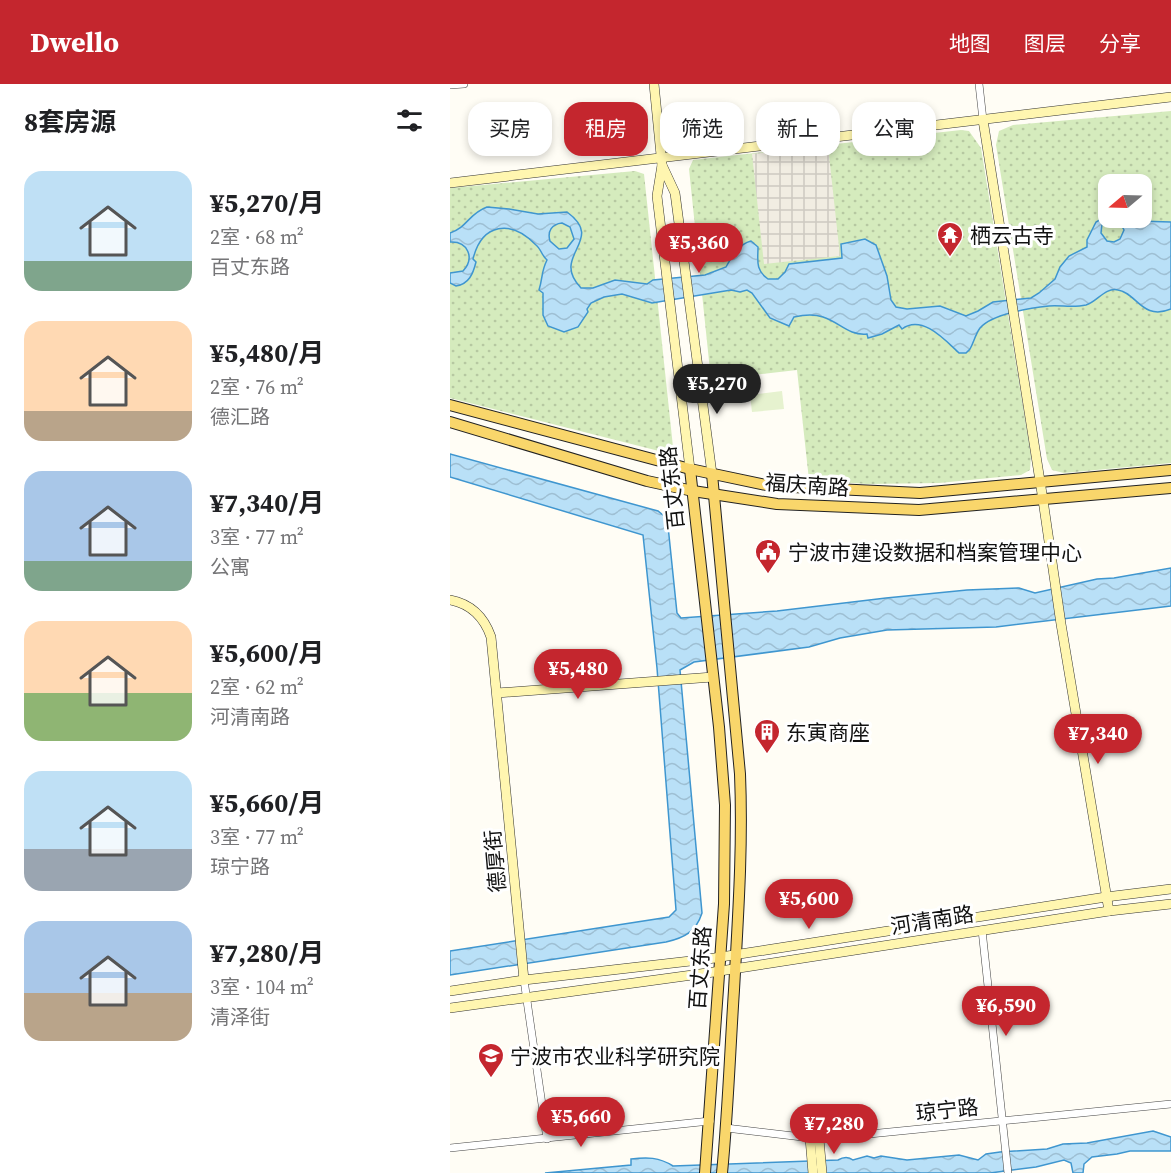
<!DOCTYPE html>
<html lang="zh">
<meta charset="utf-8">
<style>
body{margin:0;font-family:"Source Serif 4","Noto Sans SC",serif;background:#f2f2f2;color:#202124;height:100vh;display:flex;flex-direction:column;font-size:22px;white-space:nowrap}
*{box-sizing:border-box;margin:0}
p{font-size:20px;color:#757577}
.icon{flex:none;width:33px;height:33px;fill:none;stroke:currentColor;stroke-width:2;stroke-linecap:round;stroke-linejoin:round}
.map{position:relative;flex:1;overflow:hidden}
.side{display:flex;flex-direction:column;background:#fff;width:450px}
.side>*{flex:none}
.guide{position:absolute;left:18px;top:18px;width:570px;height:54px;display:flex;gap:12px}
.needle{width:39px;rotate:251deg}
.fabs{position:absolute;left:648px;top:90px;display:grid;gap:12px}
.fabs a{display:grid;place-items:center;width:54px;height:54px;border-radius:12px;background:#fff;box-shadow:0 3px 9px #0003;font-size:30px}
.price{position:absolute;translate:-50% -51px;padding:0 14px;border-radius:21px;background:#c4262e;color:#fff;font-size:20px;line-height:39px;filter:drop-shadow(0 2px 3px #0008)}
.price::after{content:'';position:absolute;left:50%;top:36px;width:18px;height:14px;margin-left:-9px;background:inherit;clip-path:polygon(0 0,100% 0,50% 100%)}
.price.current{background:#222;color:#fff}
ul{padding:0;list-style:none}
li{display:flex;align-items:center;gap:18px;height:150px;padding:0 24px}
li span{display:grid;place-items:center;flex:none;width:168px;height:120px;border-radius:18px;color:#555}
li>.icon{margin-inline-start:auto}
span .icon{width:72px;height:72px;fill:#fffc;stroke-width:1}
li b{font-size:26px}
h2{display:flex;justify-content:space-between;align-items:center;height:72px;padding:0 24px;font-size:26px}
.tag{padding:0 21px;border-radius:18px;background:#fff;box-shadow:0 3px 9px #0003;font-size:21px;line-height:54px}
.tag.current{background:#c4262e;color:#fff}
header{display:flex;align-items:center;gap:36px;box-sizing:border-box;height:84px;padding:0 30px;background:#c4262e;color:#fff}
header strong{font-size:28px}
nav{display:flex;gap:33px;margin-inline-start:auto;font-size:21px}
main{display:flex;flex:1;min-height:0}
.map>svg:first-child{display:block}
</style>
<header>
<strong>Dwello</strong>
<nav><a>地图</a><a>图层</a><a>分享</a></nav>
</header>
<main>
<section class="side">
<h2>8套房源<svg class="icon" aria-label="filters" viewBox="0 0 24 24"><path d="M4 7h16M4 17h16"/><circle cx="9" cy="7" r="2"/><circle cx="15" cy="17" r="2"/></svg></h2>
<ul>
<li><span style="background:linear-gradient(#bfe0f5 75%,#7fa58c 0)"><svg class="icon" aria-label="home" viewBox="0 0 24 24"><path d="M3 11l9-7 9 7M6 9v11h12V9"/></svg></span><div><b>¥5,270/月</b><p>2室 · 68 m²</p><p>百丈东路</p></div></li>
<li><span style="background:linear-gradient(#ffd9b3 75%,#b9a48a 0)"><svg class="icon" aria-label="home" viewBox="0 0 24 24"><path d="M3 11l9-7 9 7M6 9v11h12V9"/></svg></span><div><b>¥5,480/月</b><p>2室 · 76 m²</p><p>德汇路</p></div></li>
<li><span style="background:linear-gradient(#a9c7e8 75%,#7fa58c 0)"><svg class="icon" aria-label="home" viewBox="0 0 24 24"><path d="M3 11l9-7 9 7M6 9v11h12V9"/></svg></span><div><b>¥7,340/月</b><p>3室 · 77 m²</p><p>公寓</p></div></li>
<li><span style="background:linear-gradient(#ffd9b3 60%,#8fb573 0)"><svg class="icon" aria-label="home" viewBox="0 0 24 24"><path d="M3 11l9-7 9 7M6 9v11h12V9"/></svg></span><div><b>¥5,600/月</b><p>2室 · 62 m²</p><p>河清南路</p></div></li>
<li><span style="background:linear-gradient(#bfe0f5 65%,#9aa5b1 0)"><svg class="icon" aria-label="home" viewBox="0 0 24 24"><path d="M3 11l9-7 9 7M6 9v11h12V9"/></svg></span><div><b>¥5,660/月</b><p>3室 · 77 m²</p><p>琼宁路</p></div></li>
<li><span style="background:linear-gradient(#a9c7e8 60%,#b9a48a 0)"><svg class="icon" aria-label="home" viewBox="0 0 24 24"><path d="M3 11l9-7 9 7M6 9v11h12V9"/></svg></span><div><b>¥7,280/月</b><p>3室 · 104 m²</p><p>清泽街</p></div></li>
</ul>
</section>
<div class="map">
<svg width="721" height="1089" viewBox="0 0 721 1089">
<defs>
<pattern id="park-dots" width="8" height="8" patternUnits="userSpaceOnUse" patternTransform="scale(1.5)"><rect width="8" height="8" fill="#d5ebbd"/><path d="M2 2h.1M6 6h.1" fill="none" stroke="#b6c8a1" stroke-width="1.8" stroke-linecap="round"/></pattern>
<pattern id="plaza-grid" width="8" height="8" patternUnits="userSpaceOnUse" patternTransform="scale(1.5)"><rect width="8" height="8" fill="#f1ede2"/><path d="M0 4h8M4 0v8" fill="none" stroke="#cecac1"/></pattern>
<pattern id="water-waves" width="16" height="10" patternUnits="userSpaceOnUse" patternTransform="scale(1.5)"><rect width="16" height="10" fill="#b9e0f7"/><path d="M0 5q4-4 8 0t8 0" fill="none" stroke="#9ebfd3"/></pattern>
</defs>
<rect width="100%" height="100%" fill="#fffdf5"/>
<!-- park -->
<g fill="url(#park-dots)" fill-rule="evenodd">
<path d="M721 27V379L614 389 602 386 597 375 546 61 549 47 563 41ZM658 100H692V134H658Z"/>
<path d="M511 46 519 47 531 64 581 372 580 386 571 391 489 399 417 400 359 396 347 286 261 296 239 85 243 76Z"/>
<path d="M185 87 194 90 223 363 218 369 209 367 0 314V104Z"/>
</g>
<!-- pitch -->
<path fill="#e6f2cf" d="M332 307 334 325 302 328 300 311Z"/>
<!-- plaza -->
<path fill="url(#plaza-grid)" d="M378 62 390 172 314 180 302 70Z"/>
<!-- water -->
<g fill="url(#water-waves)" stroke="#3f96cf" stroke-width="1.5" fill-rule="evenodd">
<path d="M37 123 59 125 88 130 117 128C157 157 99 171 131 204H143L165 196 197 200 203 196 255 191 276 183C282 172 289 160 301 157L308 163C308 176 305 186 318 195H328L335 188 339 180 392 174 391 160 415 155 426 161 437 192 441 216 446 223 457 225 490 222 516 232 528 227 543 218 581 214 589 209 605 195 610 183 619 172 637 163V156L646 138 658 131V134H676L688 137 721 138V225C692 237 687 209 668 206 655 203 647 218 636 221 623 224 611 221 599 222 580 224 542 230 530 244 525 251 524 258 520 265L516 269H509C495 256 472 230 452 245L449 241 432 250 418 254 417 250C399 252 389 238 373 233 364 230 353 231 344 233L339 242 320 234 302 209 297 206 290 208 281 206 202 219 172 210 154 213 141 219 137 225 138 228 128 243 114 248 98 242 93 231V209L89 206C93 193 91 188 97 176 92 172 91 165 86 161 61 135 32 139 23 175L26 178C23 190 19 200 6 202L0 199V189L13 187C25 174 18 157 0 158V149C18 143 18 130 37 123ZM660 135 669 137 674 146 670 155 664 158 657 157 651 149 652 140ZM112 139 120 143 124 155 117 164 109 165 100 157C97 147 102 140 112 139Z"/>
<path d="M0 370 208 427 214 432 218 442 227 529 231 534 327 527 436 514 517 506 569 504 585 509 647 495 664 494 721 484V522L546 543 437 546 390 554 359 563 244 578 230 586 252 829C246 848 234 854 216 858L0 891V867L219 833 226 826 207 584 193 451 0 393Z"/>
<path d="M703 1047 721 1053V1067H680L667 1070 642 1073 634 1080 633 1089H623L621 1079 614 1076 586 1083 540 1089H95L181 1081V1075C197 1073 209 1073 223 1082L388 1076C393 1073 398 1072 403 1076L417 1072 424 1074 431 1072 457 1076 509 1071 528 1076 536 1070 550 1068 597 1065 613 1060 637 1059Z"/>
</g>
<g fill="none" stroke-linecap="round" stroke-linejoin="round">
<defs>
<g id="street">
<path d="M529 0 533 36"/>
<path d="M0 1 14 0"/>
<path d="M532 846 558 1089"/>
<path d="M74 896 97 1055"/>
<path d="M276 1044 369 1055 721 1020"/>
<path d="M0 1064 260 1037"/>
</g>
<g id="secondary">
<path d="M204 0 212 81 207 112 240 385"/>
<path d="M533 36 593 416 611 540 659 827"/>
<path d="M212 81 225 109 262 390"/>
<path d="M0 99 721 13"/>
<path d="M0 516C21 520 34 533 41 553L74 896"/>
<path d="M47 609 263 593"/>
<path d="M0 907 74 896 258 875 656 813 721 805"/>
<path d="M0 924 257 889 659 827 721 820"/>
<path d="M360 1054 363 1089"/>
<path d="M369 1055 372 1089"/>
</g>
<g id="primary">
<path d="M0 321 240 385 321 402 470 409 721 386"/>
<path d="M0 338 197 397 243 407 327 420 469 426 721 404"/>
<path d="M240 385 269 643 275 721 274 820 255 1089"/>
<path d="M262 390 290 690C293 762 288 833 284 906 280 967 278 1028 272 1089"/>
</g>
</defs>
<!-- street casing -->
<use href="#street" stroke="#444" stroke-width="8"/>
<!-- secondary casing -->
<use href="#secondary" stroke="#333" stroke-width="10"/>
<!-- primary casing -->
<use href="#primary" stroke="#222" stroke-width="12"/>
<!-- street -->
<use href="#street" stroke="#fff" stroke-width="7"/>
<!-- secondary -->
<use href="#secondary" stroke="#fff6b0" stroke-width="9"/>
<!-- primary -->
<use href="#primary" stroke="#f9d66b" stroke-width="10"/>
</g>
<!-- icons -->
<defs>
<symbol id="temple-pin" viewBox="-11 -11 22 30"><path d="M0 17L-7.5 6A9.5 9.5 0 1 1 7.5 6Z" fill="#c4262e" stroke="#fff"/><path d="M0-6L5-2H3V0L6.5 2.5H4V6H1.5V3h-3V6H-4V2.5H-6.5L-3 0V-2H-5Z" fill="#fff"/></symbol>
<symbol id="civic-pin" viewBox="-11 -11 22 30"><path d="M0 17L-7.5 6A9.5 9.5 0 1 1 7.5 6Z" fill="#c4262e" stroke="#fff"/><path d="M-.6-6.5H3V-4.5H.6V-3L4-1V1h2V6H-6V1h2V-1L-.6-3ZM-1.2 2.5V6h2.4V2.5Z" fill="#fff"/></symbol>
<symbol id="building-pin" viewBox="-11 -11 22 30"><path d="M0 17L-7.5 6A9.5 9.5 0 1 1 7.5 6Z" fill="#c4262e" stroke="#fff"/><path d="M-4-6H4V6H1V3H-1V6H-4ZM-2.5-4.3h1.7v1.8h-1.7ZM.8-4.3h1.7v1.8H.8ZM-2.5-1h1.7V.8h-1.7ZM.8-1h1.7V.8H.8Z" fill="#fff"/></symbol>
<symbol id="university-pin" viewBox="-11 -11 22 30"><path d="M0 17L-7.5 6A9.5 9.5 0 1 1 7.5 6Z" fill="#c4262e" stroke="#fff"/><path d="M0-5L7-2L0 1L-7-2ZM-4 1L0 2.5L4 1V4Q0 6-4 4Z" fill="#fff"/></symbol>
</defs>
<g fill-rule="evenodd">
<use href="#temple-pin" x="485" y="136" width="30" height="40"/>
<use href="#civic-pin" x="303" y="453" width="30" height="40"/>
<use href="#building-pin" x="302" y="633" width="30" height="40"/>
<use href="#university-pin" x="26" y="957" width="30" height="40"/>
</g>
<g text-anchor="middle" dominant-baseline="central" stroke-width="6" stroke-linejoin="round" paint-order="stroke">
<!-- poi labels -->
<g font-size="21" fill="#111" stroke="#fff" text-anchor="start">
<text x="520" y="151">栖云古寺</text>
<text x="338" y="468">宁波市建设数据和档案管理中心</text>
<text x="336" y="648">东寅商座</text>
<text x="60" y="972">宁波市农业科学研究院</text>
</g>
<!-- street labels -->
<g font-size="21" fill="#111" stroke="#fff">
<text transform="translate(357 401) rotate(4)">福庆南路</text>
<text transform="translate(222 404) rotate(-96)">百丈东路</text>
<text transform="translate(45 777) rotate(-95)">德厚街</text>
<text transform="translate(482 836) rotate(-9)">河清南路</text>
<text transform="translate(250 884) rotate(-86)">百丈东路</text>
<text transform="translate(497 1026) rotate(-6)">琼宁路</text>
</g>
</g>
</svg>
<div class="fabs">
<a><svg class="needle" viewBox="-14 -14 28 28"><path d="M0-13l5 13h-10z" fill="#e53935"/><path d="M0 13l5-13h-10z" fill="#757577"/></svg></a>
</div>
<b class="price" style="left:249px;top:190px">¥5,360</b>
<b class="price current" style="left:267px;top:331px">¥5,270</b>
<b class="price" style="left:128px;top:616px">¥5,480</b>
<b class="price" style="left:648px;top:681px">¥7,340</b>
<b class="price" style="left:359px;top:846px">¥5,600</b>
<b class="price" style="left:556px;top:953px">¥6,590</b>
<b class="price" style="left:131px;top:1064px">¥5,660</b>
<b class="price" style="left:384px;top:1071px">¥7,280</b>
<div class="guide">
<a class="tag">买房</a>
<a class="tag current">租房</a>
<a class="tag">筛选</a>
<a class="tag">新上</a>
<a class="tag">公寓</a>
</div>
</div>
</main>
